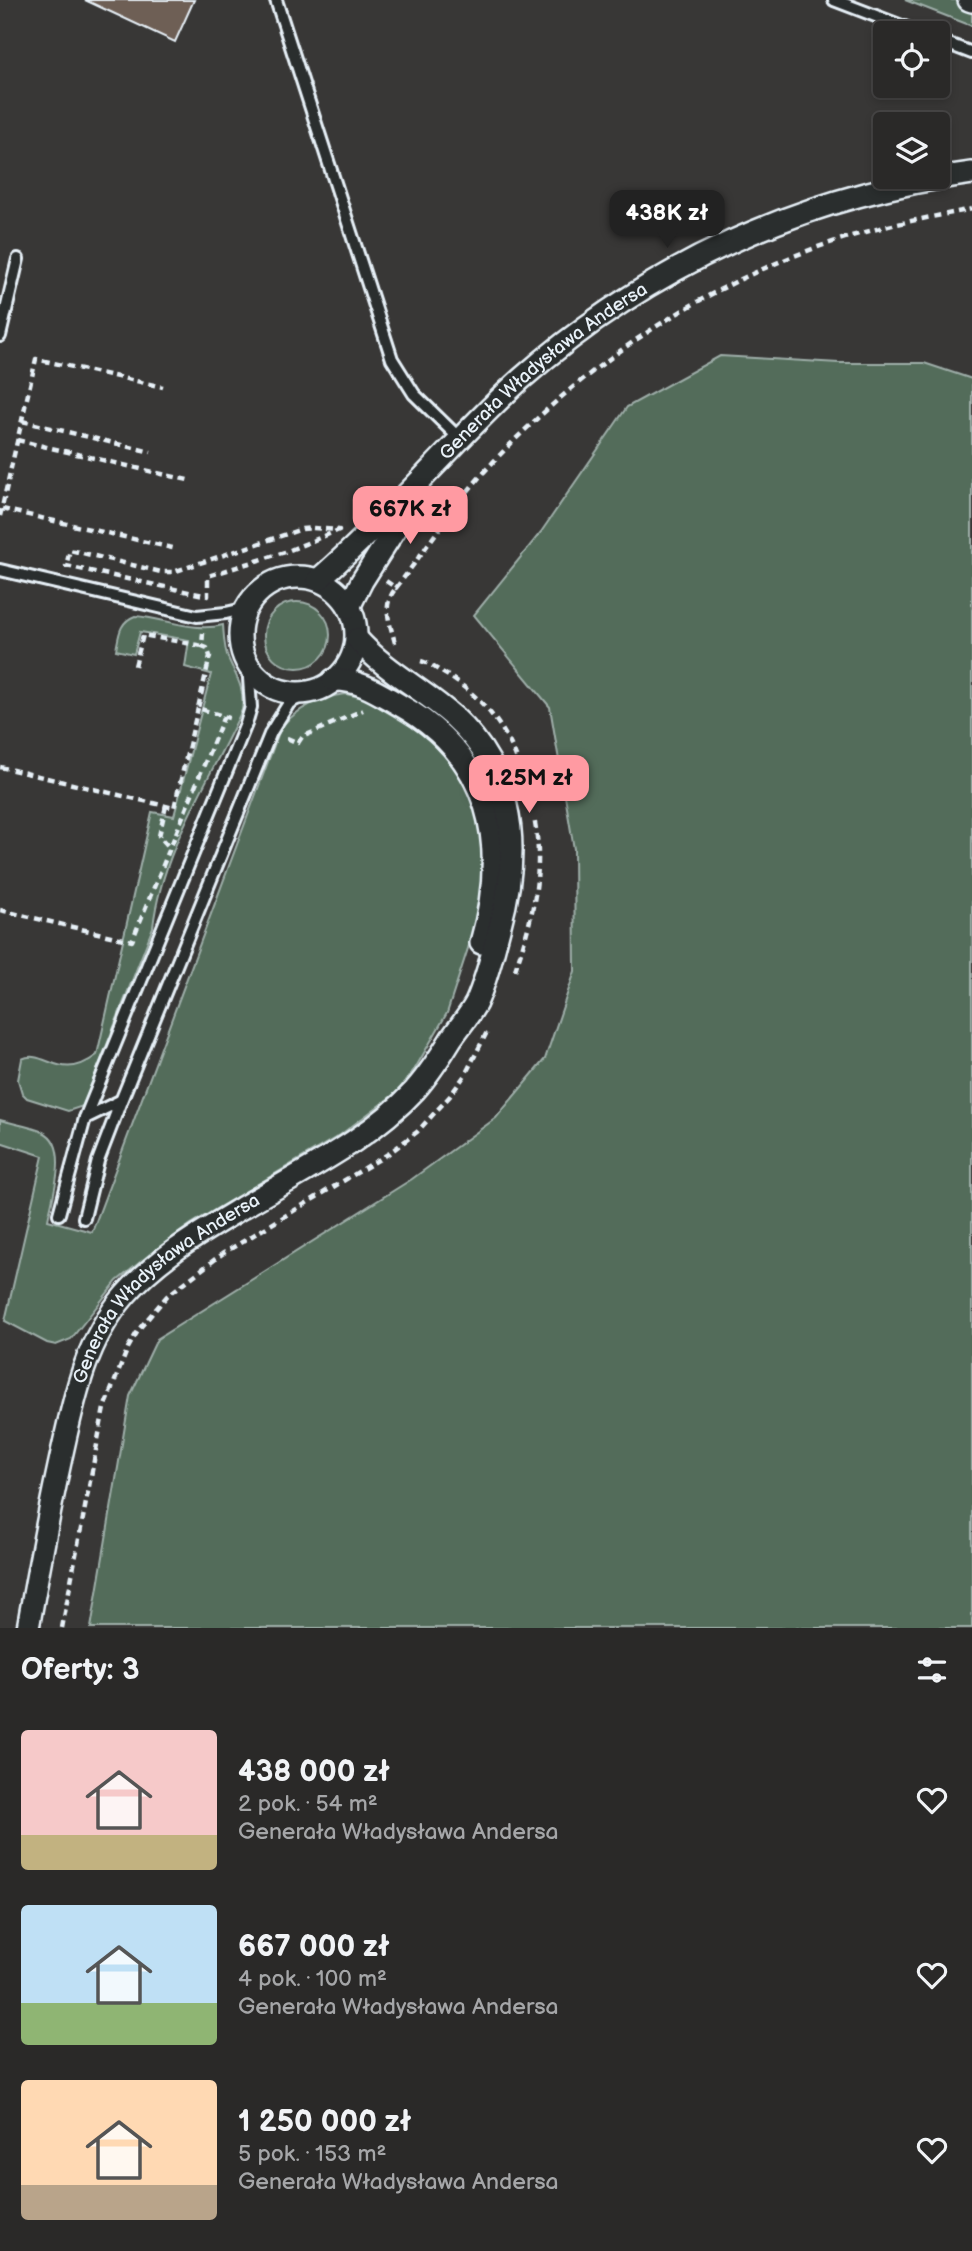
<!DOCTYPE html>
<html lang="pl">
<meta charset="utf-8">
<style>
body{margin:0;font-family:"Balsamiq Sans",sans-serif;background:#363534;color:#f1f3f6;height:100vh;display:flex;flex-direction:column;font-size:26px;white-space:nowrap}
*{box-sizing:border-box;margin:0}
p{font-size:23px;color:#a5a6a8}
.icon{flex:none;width:38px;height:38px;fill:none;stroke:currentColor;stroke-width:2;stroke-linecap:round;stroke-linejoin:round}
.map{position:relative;height:1628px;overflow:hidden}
.details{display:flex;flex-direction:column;background:#2a2928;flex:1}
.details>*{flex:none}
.fabs{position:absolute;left:873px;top:21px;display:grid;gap:14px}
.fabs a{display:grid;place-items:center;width:77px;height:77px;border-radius:7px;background:#2a2928;box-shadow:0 4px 10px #0003,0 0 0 2px #464545;font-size:35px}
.price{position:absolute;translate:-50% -60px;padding:0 16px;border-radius:14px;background:#ff9aa2;color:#111;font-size:23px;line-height:46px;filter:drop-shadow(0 2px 4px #0008)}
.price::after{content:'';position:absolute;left:50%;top:42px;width:21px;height:16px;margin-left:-10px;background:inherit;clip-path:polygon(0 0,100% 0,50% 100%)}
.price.active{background:#222;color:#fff}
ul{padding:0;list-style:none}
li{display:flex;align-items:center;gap:21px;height:175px;padding:0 21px}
li span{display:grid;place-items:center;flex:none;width:196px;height:140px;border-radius:7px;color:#555}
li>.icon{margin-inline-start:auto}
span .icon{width:84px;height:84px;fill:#fffc;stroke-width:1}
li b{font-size:30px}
h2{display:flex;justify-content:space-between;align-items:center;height:84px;padding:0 21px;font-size:30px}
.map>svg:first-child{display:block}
</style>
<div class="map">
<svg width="972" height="1628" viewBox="0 0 972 1628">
<rect width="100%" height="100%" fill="#383736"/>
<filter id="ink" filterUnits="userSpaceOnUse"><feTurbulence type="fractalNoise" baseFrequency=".0143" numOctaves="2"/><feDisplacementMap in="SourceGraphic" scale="14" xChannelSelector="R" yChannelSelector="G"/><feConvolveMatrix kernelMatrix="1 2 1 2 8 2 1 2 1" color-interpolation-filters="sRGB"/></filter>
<g filter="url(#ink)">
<!-- green -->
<g fill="#536c5a" stroke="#9eaea9" stroke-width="2">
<path d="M905 0H972V26Z"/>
<path d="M720 356 839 363H924L972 379V1628H91L130 1396 157 1339 412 1179 496 1118 545 1059 575 971 574 849 550 707 474 615 541 532 627 407Z"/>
<circle cx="297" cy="635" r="33"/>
<path d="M135 616C165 618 194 633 223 625 224 637 224 650 229 660 237 678 245 689 242 710 210 780 162 849 153 927L83 1106 68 1111 27 1098 22 1093 18 1080 22 1059C45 1048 59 1084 97 1055L152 812 174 816 211 674 185 667 189 640 140 632 134 654 116 650C119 635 119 622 135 616Z"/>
<path d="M346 694 364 698 427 736 448 759 464 781 478 814 485 852 483 902 447 1013 416 1067 397 1092 340 1135 191 1224 155 1250 117 1281 71 1339 56 1345 47 1343 5 1321 43 1156 0 1142V1120C14 1124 30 1126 43 1132 71 1145 52 1197 48 1220L92 1232 281 727C299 707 320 697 346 694Z"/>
</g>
<!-- building -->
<path fill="#6e5e55" stroke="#e8f1f8" stroke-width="2" d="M85 0H194L175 42Z"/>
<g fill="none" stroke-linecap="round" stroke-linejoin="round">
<defs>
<g id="lane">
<path d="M276 0 392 359 414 394 460 439"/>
<path d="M834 0 920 33"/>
<path d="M938 40 972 53"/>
<path d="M0 336 18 259"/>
<path d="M0 570 197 616 226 613 247 608"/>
<path d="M85 1118 120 1101"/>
<path d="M59 1214 85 1118 246 724 251 707 248 664"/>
<path d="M84 1218 98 1161 121 1101 271 732 289 703 308 693"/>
</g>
<g id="street">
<path d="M969 0 972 1"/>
<circle cx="298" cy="635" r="58"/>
<path id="s1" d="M318 580C359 544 397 505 435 465 463 436 491 406 521 379 649 266 803 195 972 173"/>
<path d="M349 607 362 581 417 494"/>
<path d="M333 680C358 679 377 692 398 704 492 756 509 845 481 943"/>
<path id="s2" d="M28 1628C38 1572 48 1517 60 1462 73 1403 84 1342 125 1295 158 1257 202 1232 245 1206 303 1171 369 1140 415 1090 429 1074 440 1057 451 1039 459 1027 469 1016 476 1003 487 979 493 951 500 925 515 871 517 812 489 761 455 700 400 687 357 639"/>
</g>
</defs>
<!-- lane casing -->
<use href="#lane" stroke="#e8f1f8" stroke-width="16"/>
<!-- street casing -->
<use href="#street" stroke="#e8f1f8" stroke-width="26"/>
<!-- path -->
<g stroke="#e8f1f8" stroke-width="4.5" stroke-dasharray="7 5" stroke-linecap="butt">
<path d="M22 421 151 452"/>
<path d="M17 440 192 481"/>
<path d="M2 509 177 549"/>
<path d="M0 516 36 359 163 387"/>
<path d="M313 528 339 530 285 552 208 576V596L66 566 70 550 161 572H173L302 529Z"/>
<path d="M386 581 396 588C429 545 459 497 497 458 599 351 730 268 873 230 906 221 939 216 972 209"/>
<path d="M203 633 202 646 207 648 210 656 198 708 229 718"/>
<path d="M395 643C390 622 381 606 396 588"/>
<path d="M421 661C428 663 434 667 440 671 477 692 504 723 518 762"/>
<path d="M135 666 143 635 202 646"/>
<path d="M287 738 298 743 302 737 363 710"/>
<path d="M0 767 174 808 198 708"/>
<path d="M166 806 159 836 170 848"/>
<path d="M0 910 132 941 224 716"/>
<path d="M515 970C532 921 545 870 534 818"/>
<path d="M62 1628 104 1408 128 1348 139 1329 167 1296 222 1254 388 1154 417 1132 450 1096 465 1075 487 1032"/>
</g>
<!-- lane -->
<use href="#lane" stroke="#2a2d2e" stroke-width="10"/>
<!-- street -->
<use href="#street" stroke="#2a2d2e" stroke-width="21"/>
</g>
</g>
<g text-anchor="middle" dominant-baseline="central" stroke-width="6" stroke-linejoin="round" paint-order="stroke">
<!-- street labels -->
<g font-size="19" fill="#e8f1f8" stroke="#2a2d2e">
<text stroke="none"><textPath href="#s1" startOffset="308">Generała Władysława Andersa</textPath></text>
<text stroke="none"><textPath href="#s2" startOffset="383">Generała Władysława Andersa</textPath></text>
</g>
</g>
</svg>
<div class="fabs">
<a><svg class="icon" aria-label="locate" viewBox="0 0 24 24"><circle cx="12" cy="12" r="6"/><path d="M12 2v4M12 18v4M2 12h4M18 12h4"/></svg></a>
<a><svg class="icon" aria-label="layers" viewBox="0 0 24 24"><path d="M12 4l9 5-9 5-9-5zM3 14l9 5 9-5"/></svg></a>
</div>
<b class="price active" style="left:667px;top:250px">438K zł</b>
<b class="price" style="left:410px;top:546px">667K zł</b>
<b class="price" style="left:529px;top:815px">1.25M zł</b>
</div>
<section class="details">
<h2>Oferty: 3<svg class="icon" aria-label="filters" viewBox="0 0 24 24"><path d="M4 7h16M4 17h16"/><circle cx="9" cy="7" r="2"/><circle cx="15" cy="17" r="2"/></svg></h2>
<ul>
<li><span style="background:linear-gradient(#f6c9c9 75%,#c2b280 0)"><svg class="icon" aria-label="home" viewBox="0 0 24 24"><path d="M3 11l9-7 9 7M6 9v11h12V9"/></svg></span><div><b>438 000 zł</b><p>2 pok. · 54 m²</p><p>Generała Władysława Andersa</p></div><svg class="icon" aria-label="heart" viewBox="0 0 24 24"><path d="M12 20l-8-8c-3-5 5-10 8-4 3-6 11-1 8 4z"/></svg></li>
<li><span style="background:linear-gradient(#bfe0f5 70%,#8fb573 0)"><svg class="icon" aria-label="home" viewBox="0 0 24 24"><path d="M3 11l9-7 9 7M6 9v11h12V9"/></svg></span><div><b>667 000 zł</b><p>4 pok. · 100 m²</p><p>Generała Władysława Andersa</p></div><svg class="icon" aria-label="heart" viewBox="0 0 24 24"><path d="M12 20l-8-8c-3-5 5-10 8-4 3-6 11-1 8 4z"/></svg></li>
<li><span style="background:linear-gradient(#ffd9b3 75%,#b9a48a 0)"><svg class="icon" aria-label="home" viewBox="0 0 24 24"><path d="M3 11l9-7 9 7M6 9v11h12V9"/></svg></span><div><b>1 250 000 zł</b><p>5 pok. · 153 m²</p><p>Generała Władysława Andersa</p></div><svg class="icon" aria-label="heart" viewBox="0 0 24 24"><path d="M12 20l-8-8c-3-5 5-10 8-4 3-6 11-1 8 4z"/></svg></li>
</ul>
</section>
